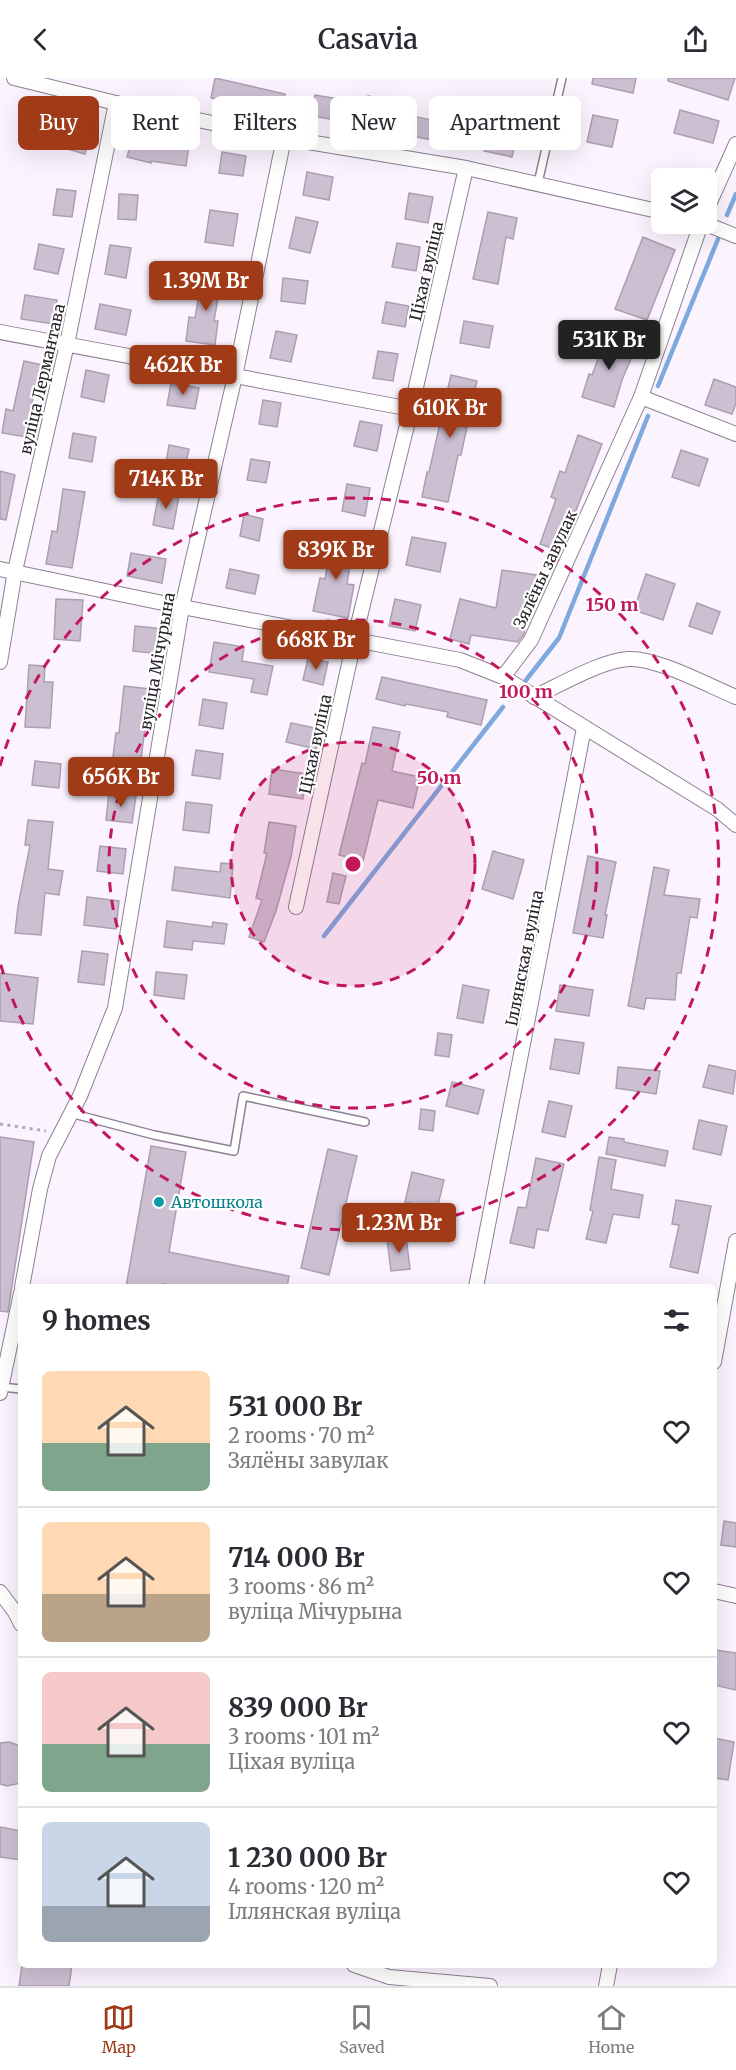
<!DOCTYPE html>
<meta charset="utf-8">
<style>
body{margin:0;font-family:Merriweather,serif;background:#f7f7f7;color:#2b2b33;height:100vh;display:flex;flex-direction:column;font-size:22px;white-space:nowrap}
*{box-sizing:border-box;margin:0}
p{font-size:20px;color:#7c7c81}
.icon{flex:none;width:33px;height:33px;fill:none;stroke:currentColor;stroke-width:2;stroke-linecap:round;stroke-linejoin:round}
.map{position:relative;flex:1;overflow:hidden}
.side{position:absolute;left:18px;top:1206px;width:699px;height:684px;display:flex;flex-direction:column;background:#fff;border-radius:9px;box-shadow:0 6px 24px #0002}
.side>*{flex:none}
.top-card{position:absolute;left:18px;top:18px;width:700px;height:54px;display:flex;gap:12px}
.tools{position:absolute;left:651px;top:90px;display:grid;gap:12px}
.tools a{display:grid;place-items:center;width:66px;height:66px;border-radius:9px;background:#fff;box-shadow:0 6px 24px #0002;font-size:30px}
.price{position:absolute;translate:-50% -51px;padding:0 14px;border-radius:6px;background:#a13a17;color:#fff;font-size:20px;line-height:39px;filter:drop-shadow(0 2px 3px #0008)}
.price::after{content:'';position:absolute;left:50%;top:36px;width:18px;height:14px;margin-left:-9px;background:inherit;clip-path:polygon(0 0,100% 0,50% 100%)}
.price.active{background:#222;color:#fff}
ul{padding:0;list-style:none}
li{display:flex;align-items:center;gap:18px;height:150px;padding:0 24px}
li+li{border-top:2px solid #e1e1e2}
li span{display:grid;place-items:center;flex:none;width:168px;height:120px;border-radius:9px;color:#555}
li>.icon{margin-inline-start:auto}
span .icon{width:72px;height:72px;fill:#fffc;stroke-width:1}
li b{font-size:26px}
h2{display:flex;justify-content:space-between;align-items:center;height:72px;padding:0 24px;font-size:26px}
.pill{padding:0 21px;border-radius:9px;background:#fff;box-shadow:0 6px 24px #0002;font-size:21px;line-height:54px}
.pill.active{background:#a13a17;color:#fff}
header{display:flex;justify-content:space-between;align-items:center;height:78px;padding:0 24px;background:#fff;font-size:27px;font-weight:600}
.menu{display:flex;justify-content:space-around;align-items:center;height:84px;border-top:2px solid #e1e1e2;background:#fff;font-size:16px;color:#7c7c81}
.menu a{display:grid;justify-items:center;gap:3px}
.menu .active{color:#a13a17}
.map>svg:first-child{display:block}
</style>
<header><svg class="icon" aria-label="back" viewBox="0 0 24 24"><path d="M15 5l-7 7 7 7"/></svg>Casavia<svg class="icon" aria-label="share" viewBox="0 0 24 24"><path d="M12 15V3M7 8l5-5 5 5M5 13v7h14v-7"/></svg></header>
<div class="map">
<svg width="736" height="1908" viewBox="0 0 736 1908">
<rect width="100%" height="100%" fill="#fbf3fe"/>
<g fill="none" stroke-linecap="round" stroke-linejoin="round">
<!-- stream -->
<g stroke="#7da9df" stroke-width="4.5">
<path d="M727 137 736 116"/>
<path d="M658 308 718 161"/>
<path d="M526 602 559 560 648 338"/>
<path d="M324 858 503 629"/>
</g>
</g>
<!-- building -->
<g fill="#ccbfd2" stroke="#ac9fb1" stroke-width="1.5">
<path d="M215 0 285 16 281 34 234 22 233 25 211 20Z"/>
<path d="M593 0H636L633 15 592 6Z"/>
<path d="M668 0H735L728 22 668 3Z"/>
<path d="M315 17 339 21 335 42 311 38Z"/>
<path d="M368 18 390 22 388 33 446 45 442 64 362 48Z"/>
<path d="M680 32 719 43 713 65 674 55Z"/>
<path d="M29 33 73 39 93 45 85 76 64 70 66 65 25 58Z"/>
<path d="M593 37 618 42 612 69 587 64Z"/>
<path d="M490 42 519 48 512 79 484 73Z"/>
<path d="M134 53 158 59 156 63 189 67 186 88 151 83V85L127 79Z"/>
<path d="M222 74 246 78 243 98 219 95Z"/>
<path d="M307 94 333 99 329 122 303 117Z"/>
<path d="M57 111 76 113 72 139 53 137Z"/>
<path d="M409 115 433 119 428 145 405 141Z"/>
<path d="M119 116 138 117 136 142 118 141Z"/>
<path d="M210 132 238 136 233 168 205 164Z"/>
<path d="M488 134 517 140 513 161 506 159 498 206 473 201Z"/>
<path d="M296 139 318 144 310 175 289 170Z"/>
<path d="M643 159 675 172 647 242 615 231Z"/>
<path d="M397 165 420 169 416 193 392 189Z"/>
<path d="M39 166 64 171 58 196 34 191Z"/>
<path d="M110 167 131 170 126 200 105 196Z"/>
<path d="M203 194 222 197 214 243H218L215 267 186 263 189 239 195 240Z"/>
<path d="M283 200 308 203 305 226 281 223Z"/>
<path d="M25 217 57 222 53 246 21 241Z"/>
<path d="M386 224 409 228 405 249 382 245Z"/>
<path d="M100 226 131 232 126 257 95 251Z"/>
<path d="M464 243 493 248 489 270 460 265Z"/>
<path d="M276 253 297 257 291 284 270 280Z"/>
<path d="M608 255 637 267 622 302 614 329 582 319 589 296 592 297Z"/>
<path d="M378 273 398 276 393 303 373 300Z"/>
<path d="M24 283 43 287 37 319H33L26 359 2 355 6 331 13 333Z"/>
<path d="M86 292 109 297 104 324 81 319Z"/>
<path d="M451 297 477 303 465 349H467L461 377H458L448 424 422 419 427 394H429Z"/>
<path d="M714 301 736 309V325L732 336 705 327Z"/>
<path d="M171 305 199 310 195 331 167 327Z"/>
<path d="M263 322 281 325 277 349 259 346Z"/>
<path d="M360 343 382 347 377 373 354 368Z"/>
<path d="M73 355 96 359 92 384 69 380Z"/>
<path d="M578 357 602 366 560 473 540 466 556 421 551 419 560 393 565 395Z"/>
<path d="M169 367 189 371 185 389 166 385Z"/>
<path d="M681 372 708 381 699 408 672 399Z"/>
<path d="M251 381 270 384 266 405 247 402Z"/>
<path d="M0 393 15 397 6 442 0 441Z"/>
<path d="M347 406 370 410 365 438 342 433Z"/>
<path d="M63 411 85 414 72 490 46 486 52 453 57 454Z"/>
<path d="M159 414 179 418 173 451 153 447Z"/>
<path d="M244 436 263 441 259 463 240 458Z"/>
<path d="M333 458 354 461 347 506 354 507 348 540 313 533 320 500 325 501Z"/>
<path d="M412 459 446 465 440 494 406 487Z"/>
<path d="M131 475 166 481 162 505 127 498Z"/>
<path d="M230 491 259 497 255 516 226 510Z"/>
<path d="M502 492 536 497 532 522H529L524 556 518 564 471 557 469 566 450 561 460 521 496 530Z"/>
<path d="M646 496 675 506 663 542 634 532Z"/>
<path d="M56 521 83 522 80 563 54 561Z"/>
<path d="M395 521 421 527 415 553 389 548Z"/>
<path d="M697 525 720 534 712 556 689 548Z"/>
<path d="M135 548 164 551 161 576 133 573Z"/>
<path d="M214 564 244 569 242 583 273 588 267 617 251 614 254 601 209 594Z"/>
<path d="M308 580 328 584 323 607 303 602Z"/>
<path d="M29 587 45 588 44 604H53L50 650 25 649Z"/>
<path d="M382 599 487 622 481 647 447 639 448 634 406 626 405 628 376 621Z"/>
<path d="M124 608 150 611 140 689 112 686 116 655H119Z"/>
<path d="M203 621 227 625 223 651 199 647Z"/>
<path d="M291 645 320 651 316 671 286 664Z"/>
<path d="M373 649 400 654 392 693 420 699 413 730 378 722 363 783 339 777 362 685 365 686Z"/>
<path d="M196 672 223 676 220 701 192 697Z"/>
<path d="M35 683 61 686 59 710 32 707Z"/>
<path d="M272 691 306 696 303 721 269 716Z"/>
<path d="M109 715 136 718 132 745 106 742Z"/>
<path d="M186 724 212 727 209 755 183 752Z"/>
<path d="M28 742 53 744 48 791 63 793 59 817 45 815 41 857 15 855 18 828 30 767H25Z"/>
<path d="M269 744 296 748 291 779 276 833 264 864 249 859 262 822 256 820 267 775H264Z"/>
<path d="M100 768 126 771 123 796 97 793Z"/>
<path d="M493 773 524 782 513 821 482 811Z"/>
<path d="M588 778 616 784 605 837H607L603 860 573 855Z"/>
<path d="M221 785 233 786 230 820 172 812 175 789 220 794Z"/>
<path d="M654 789 669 792 664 817 700 821 697 840 690 839 681 895H677L675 922 646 920 644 931 628 928Z"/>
<path d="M333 795 346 798 339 826 327 824Z"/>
<path d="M87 819 119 823 116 851 84 847Z"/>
<path d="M167 843 212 849 213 844 227 846 224 866 193 863 192 872 164 869Z"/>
<path d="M82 873 108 876 104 907 78 904Z"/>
<path d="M156 894 187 897 184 921 154 917Z"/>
<path d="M0 895 38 900 33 946 0 943Z"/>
<path d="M463 907 489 912 483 945 457 940Z"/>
<path d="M560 907 593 912 589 938 556 933Z"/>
<path d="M438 955 452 957 449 979 435 977Z"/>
<path d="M555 961 584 965 579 996 550 991Z"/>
<path d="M709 987 736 993 733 1016 703 1009Z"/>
<path d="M618 989 660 993 656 1016 616 1010Z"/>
<path d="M452 1004 484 1012 478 1036 446 1028Z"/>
<path d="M549 1023 572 1028 565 1059 542 1054Z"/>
<path d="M421 1031 435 1033 433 1053 419 1051Z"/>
<path d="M699 1042 727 1048 721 1077 693 1071Z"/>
<path d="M0 1059 34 1064 8 1234 0 1233Z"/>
<path d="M609 1059 624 1061V1064L668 1073 665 1088 606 1076Z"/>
<path d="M151 1068 186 1074 169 1174 289 1198 287 1209H181L163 1206V1209H126Z"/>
<path d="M328 1071 357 1078 329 1197 301 1190Z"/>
<path d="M599 1079 616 1082 611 1111 643 1117 639 1140 613 1136 606 1165 586 1161 593 1133 590 1132Z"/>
<path d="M536 1080 564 1086 548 1153 537 1151 534 1170 510 1165 518 1129 526 1130Z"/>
<path d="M412 1094 444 1102 437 1131 405 1124Z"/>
<path d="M676 1122 711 1128 698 1195 670 1189 679 1147 672 1146Z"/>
<path d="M406 1158 410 1191 391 1193 387 1161Z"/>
<path d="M724 1443 736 1445V1469L721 1467Z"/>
<path d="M716 1572 736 1575V1612L714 1607V1583Z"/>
<path d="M714 1660 734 1664 728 1702 714 1700Z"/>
<path d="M9 1664 21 1668V1705L7 1708 0 1706V1665Z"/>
<path d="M0 1749 21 1753V1782L0 1779Z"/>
<path d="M22 1887H72L69 1908H19Z"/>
</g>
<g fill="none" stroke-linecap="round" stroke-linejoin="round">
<defs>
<g id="lane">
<path d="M538 105 562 0"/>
<path d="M70 1035 154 1057 234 1073 243 1018 365 1044"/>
<path d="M1 1309 21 1311"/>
</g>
<g id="street">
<path d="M14 0 116 25 284 60 466 90 662 134"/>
<path d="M706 133 736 66"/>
<path d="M706 146 736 158"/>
<path d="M0 254 411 331"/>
<path d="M641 319 736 356"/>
<path d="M0 491 182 529 460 582 503 599 717 731 736 747"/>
<path d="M0 584 15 493 67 266 116 25"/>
<path d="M503 599 531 562 641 319 701 146"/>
<path d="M534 619C560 607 600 583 628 581 656 579 709 608 736 619"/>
<path d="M296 829 354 563 411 331 466 90"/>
<path d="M22 1209 40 1111 49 1078 80 1018 115 930 182 529 235 298 284 60"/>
<path d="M476 1209 584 650"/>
<path d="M714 1284 736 1163"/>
<path d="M0 1315 21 1215"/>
<path d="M714 1513 736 1518"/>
<path d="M0 1514 15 1534 21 1546"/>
<path d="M354 1887 389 1899 490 1908"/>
<path d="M606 1908 610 1887"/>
</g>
</defs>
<!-- lane casing -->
<use href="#lane" stroke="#8d8192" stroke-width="10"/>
<!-- street casing -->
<use href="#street" stroke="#8d8192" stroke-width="16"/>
<!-- path -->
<path stroke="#b1aab3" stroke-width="3" stroke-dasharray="3 4.5" stroke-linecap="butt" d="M0 1046 46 1053"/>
<!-- lane -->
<use href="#lane" stroke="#fff" stroke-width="7"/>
<!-- street -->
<use href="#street" stroke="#fff" stroke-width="14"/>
</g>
<!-- distance rings -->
<circle cx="353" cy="786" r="122" fill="#c2185b" fill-opacity=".12"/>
<g fill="none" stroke="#c2185b" stroke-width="3" stroke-dasharray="10 8">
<circle cx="353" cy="786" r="122"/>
<circle cx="353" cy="786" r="244"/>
<path d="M0 688A366 366 0 1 1 0 884"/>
</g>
<!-- markers -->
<circle fill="#0f9aa8" stroke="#fff" stroke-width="2" cx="159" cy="1124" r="6"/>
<g text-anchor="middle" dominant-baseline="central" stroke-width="4.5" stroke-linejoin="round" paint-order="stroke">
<!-- street labels -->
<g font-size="16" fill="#28232a" stroke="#fff">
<text transform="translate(426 193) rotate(-77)">Ціхая вуліца</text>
<text transform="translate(42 301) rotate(-77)">вуліца Лермантава</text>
<text transform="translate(545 491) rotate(-65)">Зялёны завулак</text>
<text transform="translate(157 583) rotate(-80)">вуліца Мічурына</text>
<text transform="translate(315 666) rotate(-78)">Ціхая вуліца</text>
<text transform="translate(524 880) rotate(-79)">Іллянская вуліца</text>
</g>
<!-- culture labels -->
<g font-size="16" fill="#0d838f" stroke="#fff" text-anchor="start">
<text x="171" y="1124">Автошкола</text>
</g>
</g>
<circle cx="353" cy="786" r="9" fill="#c2185b" stroke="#fff" stroke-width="3"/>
<g font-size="18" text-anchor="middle" font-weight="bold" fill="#c2185b" stroke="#fff" stroke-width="4.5" stroke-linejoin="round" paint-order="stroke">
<text x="612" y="533">150 m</text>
<text x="526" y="620">100 m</text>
<text x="439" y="706">50 m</text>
</g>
</svg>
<div class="tools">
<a><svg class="icon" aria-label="layers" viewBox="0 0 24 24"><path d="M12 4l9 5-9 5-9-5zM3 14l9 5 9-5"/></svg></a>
</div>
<b class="price" style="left:206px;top:234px">1.39M Br</b>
<b class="price active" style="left:609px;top:293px">531K Br</b>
<b class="price" style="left:183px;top:318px">462K Br</b>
<b class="price" style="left:450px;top:361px">610K Br</b>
<b class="price" style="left:166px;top:432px">714K Br</b>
<b class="price" style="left:336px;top:503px">839K Br</b>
<b class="price" style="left:316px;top:593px">668K Br</b>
<b class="price" style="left:121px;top:730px">656K Br</b>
<b class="price" style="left:399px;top:1176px">1.23M Br</b>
<div class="top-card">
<a class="pill active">Buy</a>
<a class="pill">Rent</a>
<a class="pill">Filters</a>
<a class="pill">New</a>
<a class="pill">Apartment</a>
</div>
<section class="side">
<h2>9 homes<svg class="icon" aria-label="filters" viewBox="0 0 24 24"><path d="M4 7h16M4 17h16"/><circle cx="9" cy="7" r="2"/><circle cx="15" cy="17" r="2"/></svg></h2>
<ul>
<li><span style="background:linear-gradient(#ffd9b3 60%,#7fa58c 0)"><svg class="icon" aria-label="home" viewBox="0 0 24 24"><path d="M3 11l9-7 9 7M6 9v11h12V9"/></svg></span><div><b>531 000 Br</b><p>2 rooms · 70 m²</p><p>Зялёны завулак</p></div><svg class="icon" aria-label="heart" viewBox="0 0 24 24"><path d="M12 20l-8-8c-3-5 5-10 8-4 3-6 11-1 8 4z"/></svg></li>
<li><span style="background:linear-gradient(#ffd9b3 60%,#b9a48a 0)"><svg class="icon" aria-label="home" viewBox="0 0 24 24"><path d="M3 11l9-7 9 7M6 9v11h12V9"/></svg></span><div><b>714 000 Br</b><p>3 rooms · 86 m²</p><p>вуліца Мічурына</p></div><svg class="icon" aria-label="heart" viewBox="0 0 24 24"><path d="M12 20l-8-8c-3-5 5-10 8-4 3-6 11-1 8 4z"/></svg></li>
<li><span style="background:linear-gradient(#f6c9c9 60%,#7fa58c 0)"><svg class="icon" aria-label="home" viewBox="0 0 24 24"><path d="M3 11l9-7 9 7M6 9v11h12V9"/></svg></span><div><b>839 000 Br</b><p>3 rooms · 101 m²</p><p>Ціхая вуліца</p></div><svg class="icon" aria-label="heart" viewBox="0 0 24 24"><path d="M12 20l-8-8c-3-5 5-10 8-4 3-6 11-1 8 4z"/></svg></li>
<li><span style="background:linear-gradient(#c9d6e8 70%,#9aa5b1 0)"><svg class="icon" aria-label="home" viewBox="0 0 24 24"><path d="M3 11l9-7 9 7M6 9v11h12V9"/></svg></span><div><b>1 230 000 Br</b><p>4 rooms · 120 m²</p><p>Іллянская вуліца</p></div><svg class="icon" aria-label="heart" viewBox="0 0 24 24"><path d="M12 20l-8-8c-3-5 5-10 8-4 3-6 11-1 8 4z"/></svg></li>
</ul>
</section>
</div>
<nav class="menu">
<a class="active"><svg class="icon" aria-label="map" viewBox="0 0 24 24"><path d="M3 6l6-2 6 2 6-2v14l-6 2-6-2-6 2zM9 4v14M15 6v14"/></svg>Map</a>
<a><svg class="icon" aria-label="saved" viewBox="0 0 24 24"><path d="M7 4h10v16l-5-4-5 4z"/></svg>Saved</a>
<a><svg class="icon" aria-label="home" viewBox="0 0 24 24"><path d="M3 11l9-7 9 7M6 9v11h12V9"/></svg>Home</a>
</nav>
